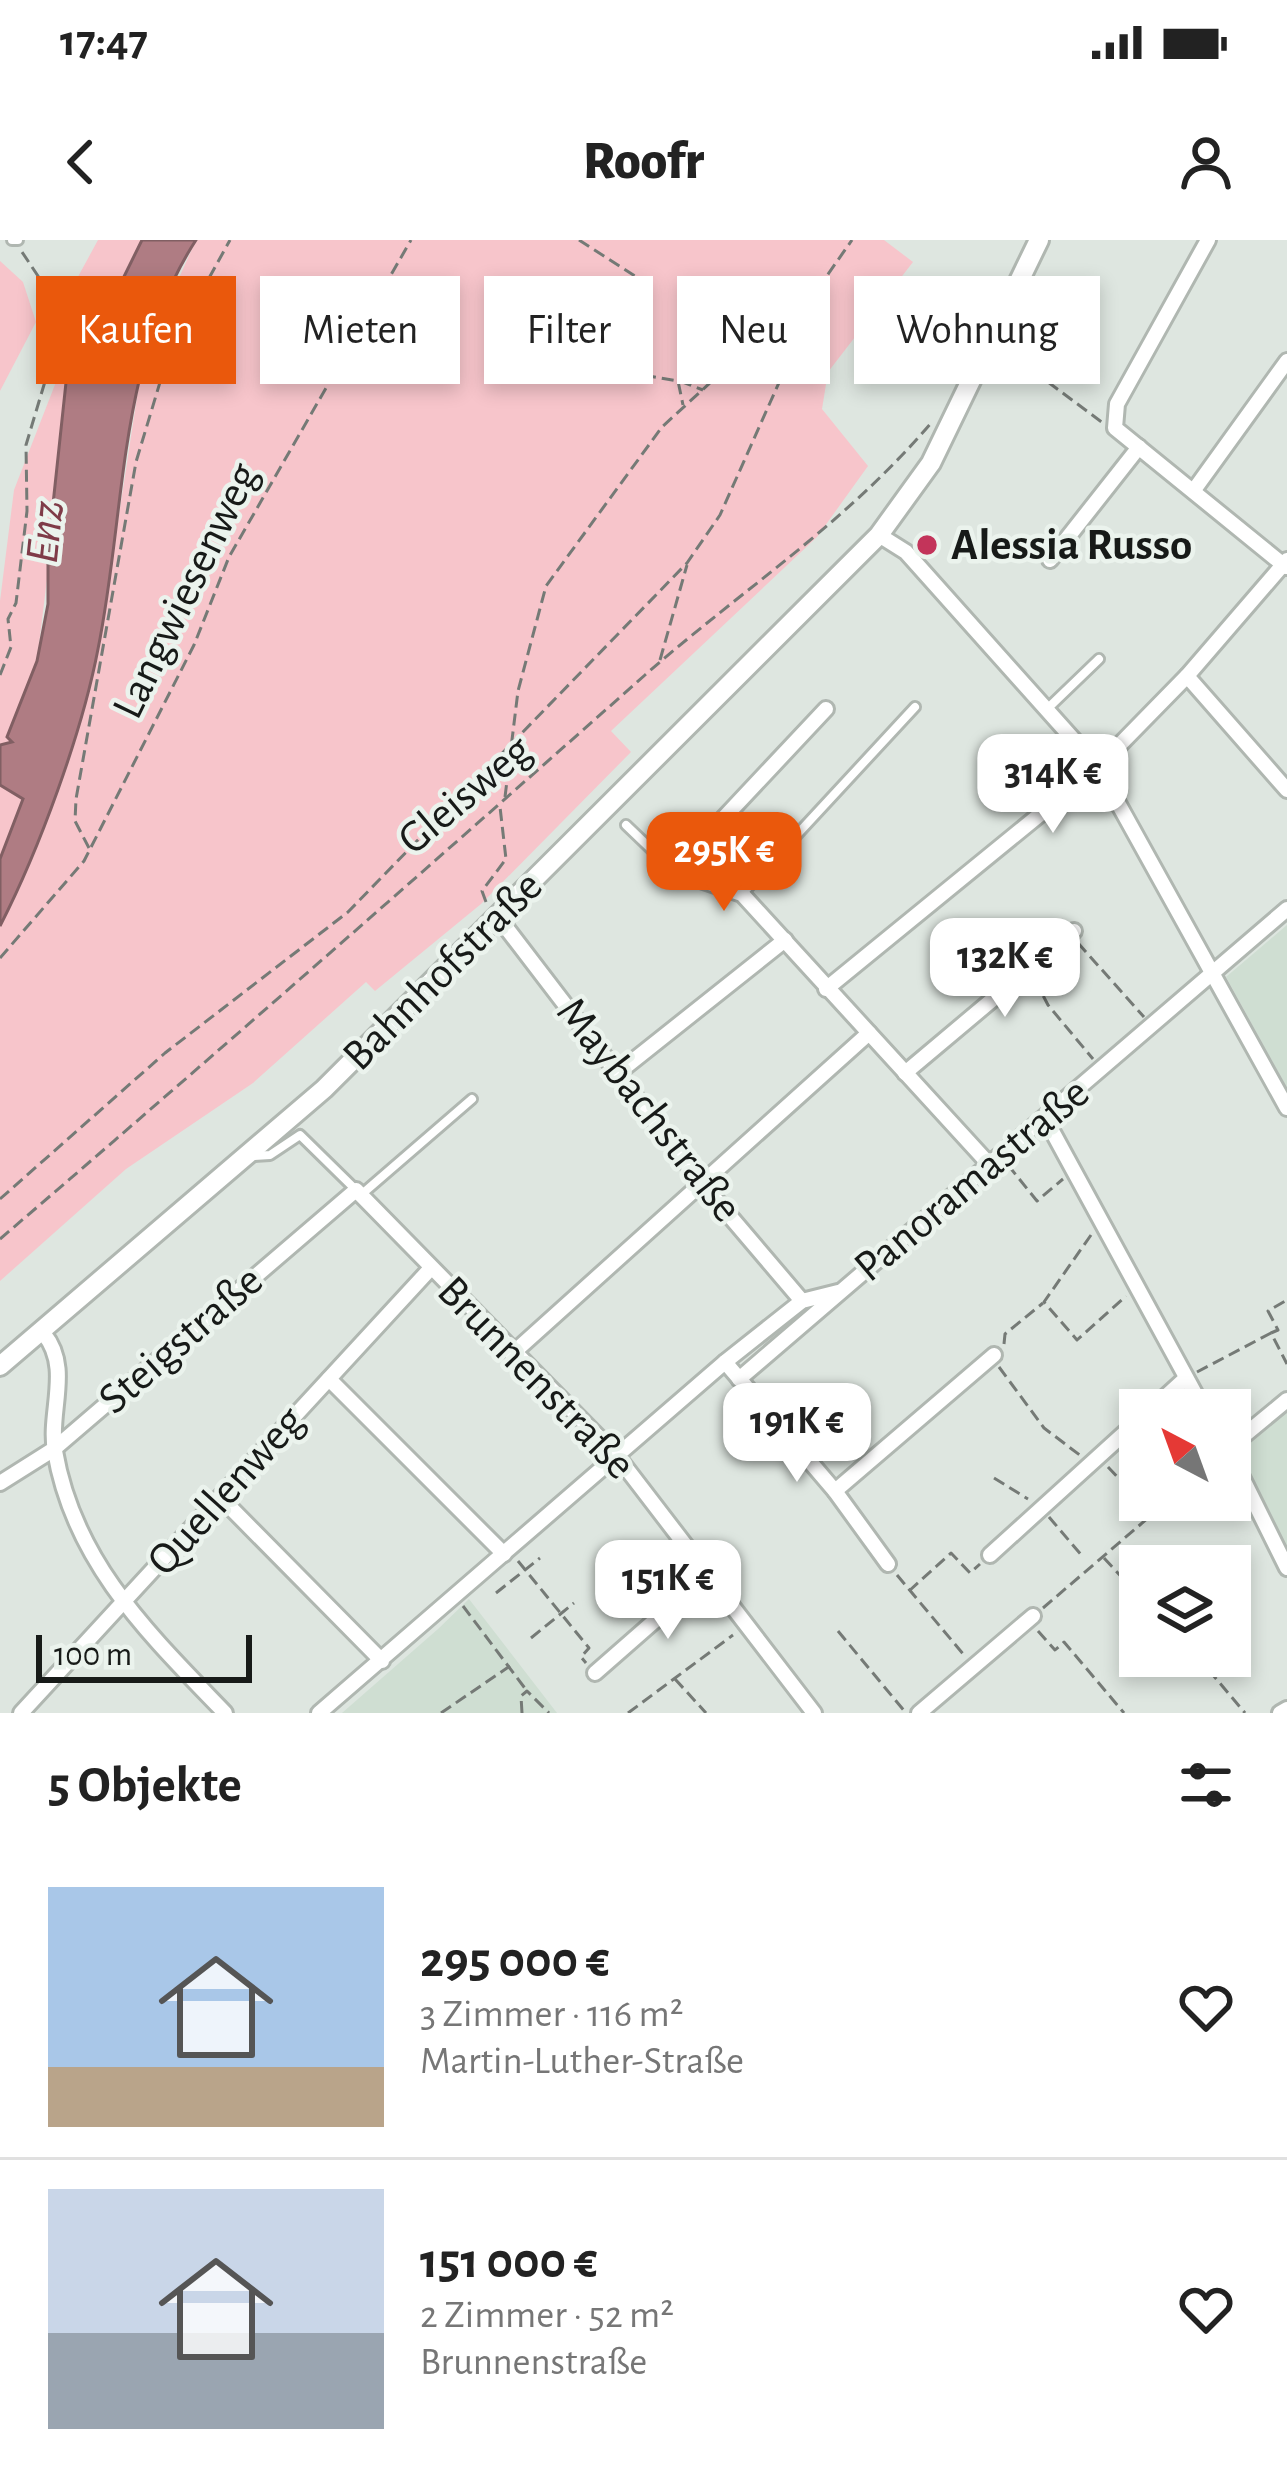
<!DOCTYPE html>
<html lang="de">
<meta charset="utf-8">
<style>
body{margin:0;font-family:"Alegreya Sans",sans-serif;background:#f2f2f2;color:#222;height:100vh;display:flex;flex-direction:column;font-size:45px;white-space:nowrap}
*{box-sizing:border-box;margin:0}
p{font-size:39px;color:#767676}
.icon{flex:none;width:66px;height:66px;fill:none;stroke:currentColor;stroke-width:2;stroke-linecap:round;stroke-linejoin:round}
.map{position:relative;height:1473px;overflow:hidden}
.details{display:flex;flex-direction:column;background:#fff;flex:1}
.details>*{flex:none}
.hud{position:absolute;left:36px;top:36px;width:1215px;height:108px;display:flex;gap:24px}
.needle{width:78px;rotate:319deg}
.fabs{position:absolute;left:1119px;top:1149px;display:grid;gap:24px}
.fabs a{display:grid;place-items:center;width:132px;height:132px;border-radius:0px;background:#fff;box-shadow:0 6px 18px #0003;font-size:60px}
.scale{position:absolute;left:36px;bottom:30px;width:216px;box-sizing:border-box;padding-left:12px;border:6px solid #171a18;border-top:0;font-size:33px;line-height:42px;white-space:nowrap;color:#171a18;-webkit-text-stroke:9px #ebf3ed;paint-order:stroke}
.price{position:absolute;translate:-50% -102px;padding:0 27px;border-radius:24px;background:#fff;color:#222;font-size:39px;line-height:78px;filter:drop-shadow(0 3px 6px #0008)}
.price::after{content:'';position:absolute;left:50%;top:72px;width:36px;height:27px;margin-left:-18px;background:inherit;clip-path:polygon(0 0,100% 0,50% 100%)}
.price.current{background:#ea580c;color:#fff}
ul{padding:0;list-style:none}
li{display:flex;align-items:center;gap:36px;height:300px;padding:0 48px}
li+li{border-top:3px solid #e0e0e0}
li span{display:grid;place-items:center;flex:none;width:336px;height:240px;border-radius:0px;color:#555}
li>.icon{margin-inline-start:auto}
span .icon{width:144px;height:144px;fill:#fffc;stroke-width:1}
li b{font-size:51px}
h2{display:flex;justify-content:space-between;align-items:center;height:144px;padding:0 48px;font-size:51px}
.tag{padding:0 42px;border-radius:0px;background:#fff;box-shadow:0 6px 18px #0003;font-size:42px;line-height:108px}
.tag.current{background:#ea580c;color:#fff}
.status{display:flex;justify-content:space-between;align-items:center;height:84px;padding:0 60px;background:#fff;direction:ltr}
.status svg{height:33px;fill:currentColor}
header{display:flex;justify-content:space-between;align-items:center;height:156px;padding:0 48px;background:#fff;font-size:54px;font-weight:800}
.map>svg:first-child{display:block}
</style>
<div class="status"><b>17:47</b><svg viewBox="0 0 49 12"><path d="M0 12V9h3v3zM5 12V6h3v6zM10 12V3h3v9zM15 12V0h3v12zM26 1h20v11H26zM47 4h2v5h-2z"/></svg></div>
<header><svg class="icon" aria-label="back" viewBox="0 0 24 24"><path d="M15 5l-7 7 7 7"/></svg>Roofr<svg class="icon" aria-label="person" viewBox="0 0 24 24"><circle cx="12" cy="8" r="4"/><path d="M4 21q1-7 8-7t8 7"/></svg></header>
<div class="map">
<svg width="1287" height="1473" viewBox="0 0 1287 1473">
<rect width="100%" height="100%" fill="#dee6e0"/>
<!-- built -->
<g fill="#cfded2">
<path d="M1287 685V848L1226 737Z"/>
<path d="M1287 1171V1320L1239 1219 1241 1208Z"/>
<path d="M469 1359 557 1473H342L438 1389Z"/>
</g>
<!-- green -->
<g fill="#f7c5cb">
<path d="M98 0H142L110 65V88L56 265 37 421 7 497 13 503 23 558 0 619V361L14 250 56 142 67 57Z"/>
<path d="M196 0H884L913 22 828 132 822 169 868 226 817 297 611 491 631 512 481 664 375 751 366 742 253 843 126 929 0 1041V686L19 649 99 406 143 118Z"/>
<path d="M0 21 23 42 36 82 0 151Z"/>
</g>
<!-- water -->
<path fill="#af7c83" stroke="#815f63" stroke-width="3" d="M142 0H196C117 122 126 272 98 409 82 493 39 610 0 686V619L23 559 0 545V505L12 502 7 497 37 421 48 364V311L70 105 109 88 110 65Z"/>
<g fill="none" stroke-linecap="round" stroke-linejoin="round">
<defs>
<g id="service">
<path d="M12 0H18"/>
<path d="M1046 470 1099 419"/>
<path d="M626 585 673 630"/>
<path d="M742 654 915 467"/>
<path d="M254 916 270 915 300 895 355 949"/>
<path d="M362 954 472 859"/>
</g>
<g id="minor">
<path d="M1208 0 1117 164 1115 188 1286 327"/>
<path d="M1194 250 1287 121"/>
<path d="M879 295 906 312 1098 527 1287 868"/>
<path d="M1050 320 1139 207"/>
<path d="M1187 436 1287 550"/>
<path d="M826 469 674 631 742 654 988 923"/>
<path d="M498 677 700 941 802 1061"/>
<path d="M826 749 1098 527 1187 436 1287 320"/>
<path d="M619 832 785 700"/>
<path d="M905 833 1074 691"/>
<path d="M1045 878 1204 1170"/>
<path d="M44 1094C72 1128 48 1173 55 1211 74 1323 150 1395 225 1473"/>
<path d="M512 1114 869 793"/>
<path d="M725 1122 835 1251 888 1324"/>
<path d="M329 1139 504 1314"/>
<path d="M739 1139 1287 669"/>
<path d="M1151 1170 1185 1139"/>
<path d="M1230 1207 1287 1160"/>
<path d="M1230 1213 1287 1328"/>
<path d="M0 1243 54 1209 356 950 617 1216 814 1473"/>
<path d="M835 1251 994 1115"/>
<path d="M222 1259 382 1421"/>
<path d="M990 1315 1140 1179"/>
<path d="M595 1433 708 1334"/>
<path d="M21 1473 431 1028"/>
<path d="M319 1473 725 1122 802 1061 838 1052"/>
<path d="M919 1473 1033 1376"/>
<path d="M1280 1473 1287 1469"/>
</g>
<path id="tertiary" d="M0 1126 324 849 879 295 931 223 1039 0"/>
</defs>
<!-- service casing -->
<use href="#service" stroke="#b0b7b1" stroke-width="14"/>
<!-- minor casing -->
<use href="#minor" stroke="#b0b7b1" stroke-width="20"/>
<!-- tertiary casing -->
<use href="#tertiary" stroke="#b0b7b1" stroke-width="24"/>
<!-- path -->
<g stroke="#757a76" stroke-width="3" stroke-dasharray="12 6" stroke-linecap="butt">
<path d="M579 0 649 45C643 81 616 102 643 135L678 141 683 165"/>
<path d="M1005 110 1103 183"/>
<path d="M680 141 703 150"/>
<path d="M660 420 687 325"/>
<path d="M0 435 11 407 8 379 16 363 27 271 26 205 58 98 60 69 20 9"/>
<path d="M505 557 518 451 546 346 662 187 824 38"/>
<path d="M89 608 75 581 76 559 136 222 170 109 230 0"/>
<path d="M486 662 482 651 506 619 500 567"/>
<path d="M1078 703 1144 777"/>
<path d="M0 718 84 621 194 405 229 317 411 0"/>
<path d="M1035 740 1048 765 1093 819"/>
<path d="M1008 925 1037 961 1063 939"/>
<path d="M0 959 165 813 348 672 687 323 720 275 826 37 852 0"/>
<path d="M1091 995 1044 1062 1077 1100 1126 1056"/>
<path d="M0 999C217 813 432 624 645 435 745 347 843 286 932 182"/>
<path d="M1271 1093 1278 1090 1268 1071 1287 1060"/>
<path d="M1004 1104 1005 1094 1043 1063"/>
<path d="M999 1127 1044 1188 1081 1216"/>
<path d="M1197 1132 1271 1093 1287 1124"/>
<path d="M1108 1227 1146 1267"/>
<path d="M994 1238 1028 1259"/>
<path d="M1049 1277 1083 1317"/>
<path d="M1104 1318 1128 1344 1134 1341 1140 1349"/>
<path d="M518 1321 589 1408 581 1417 586 1423"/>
<path d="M897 1335 964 1415"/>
<path d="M909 1351 951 1313 970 1333 980 1324"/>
<path d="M496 1353 540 1318"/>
<path d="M463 1366 527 1451"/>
<path d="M1043 1368 1169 1260"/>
<path d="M838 1391 906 1473"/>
<path d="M1038 1391 1055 1410 1064 1402 1124 1473"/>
<path d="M531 1398 574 1363"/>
<path d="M1197 1416 1245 1473"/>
<path d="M675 1439 706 1473"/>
<path d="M441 1473 510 1426"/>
<path d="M522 1473 521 1456 527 1451 549 1473"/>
<path d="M628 1473 733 1395"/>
</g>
<!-- service -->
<use href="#service" stroke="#fff" stroke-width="8"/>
<!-- minor -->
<use href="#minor" stroke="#fff" stroke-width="14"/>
<!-- tertiary -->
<use href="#tertiary" stroke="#fff" stroke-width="18"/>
</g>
<!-- markers -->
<circle fill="#c3345a" stroke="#ebf3ed" stroke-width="4.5" cx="927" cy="305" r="12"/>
<g text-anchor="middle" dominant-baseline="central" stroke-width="9" stroke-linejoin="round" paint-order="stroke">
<!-- poi labels -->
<g font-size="45" font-weight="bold" fill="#171a18" stroke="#ebf3ed" text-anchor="start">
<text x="951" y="305">Alessia Russo</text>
</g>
<!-- street labels -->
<g font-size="45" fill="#171a18" stroke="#ebf3ed">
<text transform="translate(186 351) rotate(-64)">Langwiesenweg</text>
<text transform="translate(465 555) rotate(-40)">Gleisweg</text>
<text transform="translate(443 731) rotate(-45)">Bahnhofstraße</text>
<text transform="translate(649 870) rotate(52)">Maybachstraße</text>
<text transform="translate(972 940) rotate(-40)">Panoramastraße</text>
<text transform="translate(181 1100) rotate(-41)">Steigstraße</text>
<text transform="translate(536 1138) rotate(46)">Brunnenstraße</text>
<text transform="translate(226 1251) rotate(-48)">Quellenweg</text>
</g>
<!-- water labels -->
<g font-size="48" font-style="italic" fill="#7f3b48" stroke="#ebf3ed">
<text transform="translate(46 292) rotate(-84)">Enz</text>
</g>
</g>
</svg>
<div class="fabs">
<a><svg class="needle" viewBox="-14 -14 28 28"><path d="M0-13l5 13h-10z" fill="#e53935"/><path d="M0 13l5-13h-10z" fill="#767676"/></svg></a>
<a><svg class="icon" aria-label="layers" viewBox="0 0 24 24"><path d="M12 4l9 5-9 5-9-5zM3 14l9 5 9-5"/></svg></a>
</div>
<div class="scale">100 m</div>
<b class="price" style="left:1053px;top:596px">314K €</b>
<b class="price current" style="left:724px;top:674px">295K €</b>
<b class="price" style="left:1005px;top:780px">132K €</b>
<b class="price" style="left:797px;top:1245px">191K €</b>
<b class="price" style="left:668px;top:1402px">151K €</b>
<div class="hud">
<a class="tag current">Kaufen</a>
<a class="tag">Mieten</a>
<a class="tag">Filter</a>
<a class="tag">Neu</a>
<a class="tag">Wohnung</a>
</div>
</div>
<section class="details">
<h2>5 Objekte<svg class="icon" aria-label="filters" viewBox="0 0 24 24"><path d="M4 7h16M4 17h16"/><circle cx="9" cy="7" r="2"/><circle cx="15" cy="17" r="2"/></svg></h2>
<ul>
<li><span style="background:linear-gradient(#a9c7e8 75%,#b9a48a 0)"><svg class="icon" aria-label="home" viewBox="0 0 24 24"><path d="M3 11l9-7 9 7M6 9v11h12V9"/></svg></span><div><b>295 000 €</b><p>3 Zimmer · 116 m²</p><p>Martin-Luther-Straße</p></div><svg class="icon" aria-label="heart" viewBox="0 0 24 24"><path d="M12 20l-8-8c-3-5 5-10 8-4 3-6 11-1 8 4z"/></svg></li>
<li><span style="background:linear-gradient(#c9d6e8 60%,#9aa5b1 0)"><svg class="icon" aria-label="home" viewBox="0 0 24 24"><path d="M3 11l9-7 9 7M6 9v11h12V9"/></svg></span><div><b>151 000 €</b><p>2 Zimmer · 52 m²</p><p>Brunnenstraße</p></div><svg class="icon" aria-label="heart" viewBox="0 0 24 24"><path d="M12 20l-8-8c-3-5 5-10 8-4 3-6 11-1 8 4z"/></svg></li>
</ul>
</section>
